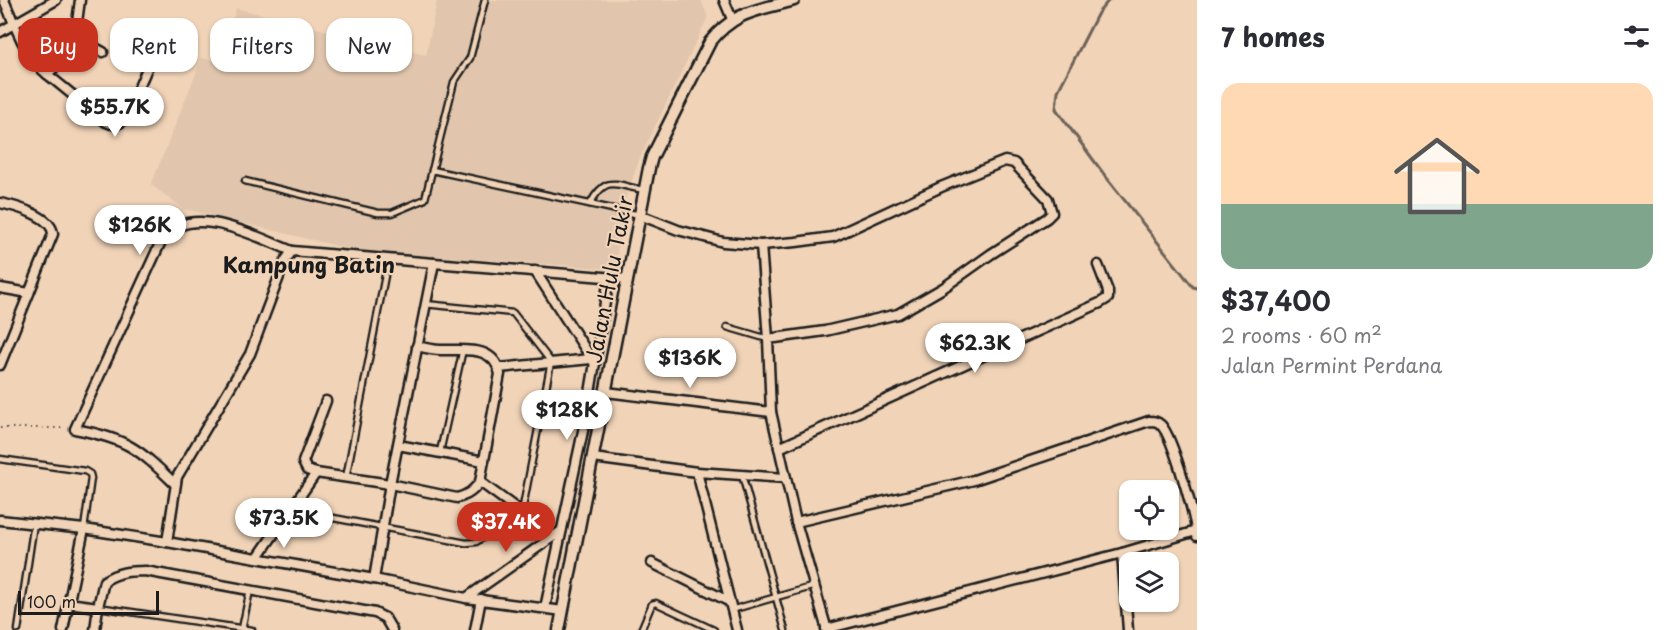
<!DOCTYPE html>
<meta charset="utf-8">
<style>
body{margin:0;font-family:"Playpen Sans",sans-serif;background:#f2f2f3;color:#2b2b33;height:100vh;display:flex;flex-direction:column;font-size:22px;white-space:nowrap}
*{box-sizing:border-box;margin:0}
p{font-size:20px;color:#7c7c81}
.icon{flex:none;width:33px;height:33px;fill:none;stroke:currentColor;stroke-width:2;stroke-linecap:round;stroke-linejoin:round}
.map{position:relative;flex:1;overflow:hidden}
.panel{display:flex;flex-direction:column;background:#fff;width:480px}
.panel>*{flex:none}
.hud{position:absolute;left:18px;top:18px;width:570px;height:54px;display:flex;gap:12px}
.controls{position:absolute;left:1119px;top:480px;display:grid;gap:12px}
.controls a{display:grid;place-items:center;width:60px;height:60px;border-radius:12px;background:#fff;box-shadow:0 2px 4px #0004;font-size:30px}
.scale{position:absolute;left:18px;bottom:15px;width:141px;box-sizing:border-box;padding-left:6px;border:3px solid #1c1c1c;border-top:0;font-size:16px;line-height:21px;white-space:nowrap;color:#1c1c1c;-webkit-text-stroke:4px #f1d4b8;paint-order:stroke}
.price{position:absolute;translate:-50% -51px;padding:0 14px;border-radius:21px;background:#fff;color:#222;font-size:20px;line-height:39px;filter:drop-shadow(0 2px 3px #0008)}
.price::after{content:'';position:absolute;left:50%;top:36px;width:18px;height:14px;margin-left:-9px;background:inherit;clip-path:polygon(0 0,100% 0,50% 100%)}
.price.on{background:#c8321e;color:#fff}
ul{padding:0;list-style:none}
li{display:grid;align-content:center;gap:12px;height:318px;padding:0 24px}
li span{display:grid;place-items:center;height:186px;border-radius:18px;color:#555}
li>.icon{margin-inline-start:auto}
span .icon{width:108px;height:108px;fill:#fffc;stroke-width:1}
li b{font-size:26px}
h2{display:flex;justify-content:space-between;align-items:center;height:72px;padding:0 24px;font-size:26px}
.tag{padding:0 21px;border-radius:18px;background:#fff;box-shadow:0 2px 4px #0004;font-size:21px;line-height:54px}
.tag.on{background:#c8321e;color:#fff}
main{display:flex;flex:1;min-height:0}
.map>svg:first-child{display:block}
</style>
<main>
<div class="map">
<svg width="1197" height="630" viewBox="0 0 1197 630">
<rect width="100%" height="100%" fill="#f1d4b8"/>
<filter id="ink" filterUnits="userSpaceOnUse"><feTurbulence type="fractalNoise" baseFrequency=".0167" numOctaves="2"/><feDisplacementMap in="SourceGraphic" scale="12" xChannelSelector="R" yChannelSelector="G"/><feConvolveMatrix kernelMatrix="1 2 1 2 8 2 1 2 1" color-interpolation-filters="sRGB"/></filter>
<g filter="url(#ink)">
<!-- built -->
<path fill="#e1c6ad" d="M437 0H701L708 17 640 158 621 211 616 269 357 251 184 209 151 185 202 58 220 62 236 8 426 55Z"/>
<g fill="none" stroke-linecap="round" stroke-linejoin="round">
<!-- stream -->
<path stroke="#6e6358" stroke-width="3" d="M1109 0 1098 13 1058 91 1056 109 1103 173 1193 287 1197 288"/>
<defs>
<g id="service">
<path d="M432 170 640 215"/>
<path d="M245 181 378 213H392L425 199 454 82 470 58 485 0"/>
<path d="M590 204C607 173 615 186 645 190"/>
<path d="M727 327 768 339"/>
<path d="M440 452 463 349"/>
<path d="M0 459 85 471 90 474 91 478 84 529"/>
<path d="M742 475 785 630"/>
<path d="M346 478 388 260"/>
<path d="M291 510 466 543 476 542 522 512 551 362 513 313 425 304"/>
<path d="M98 607 252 630"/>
<path d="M731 610 815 586"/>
<path d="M242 629 250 590"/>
<path d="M18 630 34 523"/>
<path d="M641 630 652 604 656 603 714 630"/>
</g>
<g id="minor">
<path d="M4 0C15 25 25 57 47 74L55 67 75 37"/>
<path d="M80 0 75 37 103 52"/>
<path d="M724 0 732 19"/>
<path d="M0 32 56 0"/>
<path d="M47 74 106 122C114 126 118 125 125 119L152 57"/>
<path d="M0 203C15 206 52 216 53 234L0 365"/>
<path d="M640 215 678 230 723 242 761 245 768 339 771 412 796 522 827 630"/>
<path d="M761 245 796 242 833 237 941 187 1005 161 1014 163 1048 199 1052 213 1047 218 991 254 943 288 898 314 825 331 768 339"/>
<path d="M535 271 595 364"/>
<path d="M0 288 29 293"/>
<path d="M499 368 591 359"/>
<path d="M606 392 771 412"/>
<path d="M326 401 303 462 307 470 316 473 390 484 457 498C468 495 473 491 480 482L500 374C494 344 463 351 441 350 433 350 425 348 417 346"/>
<path d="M398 445 484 461"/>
<path d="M779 448 1100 303 1108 298V291L1098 265"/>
<path d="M593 458 697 472"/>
<path d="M480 482 554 536"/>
<path d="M175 484C138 448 127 439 75 429L163 237C168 234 173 229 179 226 211 212 262 239 292 251"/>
<path d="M0 520 84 529 167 542 374 579 466 598 563 611"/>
<path d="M796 522 974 480 1149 421C1154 421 1157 421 1161 425 1173 437 1195 517 1197 536"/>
<path d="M167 542 177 477 250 354 285 261 292 251 434 263"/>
<path d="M1122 553 1128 630"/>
<path d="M258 557 316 473"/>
<path d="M652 563 728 601"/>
<path d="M374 579 390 484 434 263 628 279"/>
<path d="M466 598 561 531"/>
<path d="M68 603 98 607"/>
<path d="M545 608 586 417 609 278"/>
<path d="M826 629 1122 553 1196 531"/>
<path d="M63 630 84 529"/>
<path d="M95 630 98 607 104 581C118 572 129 571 145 571L375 613 385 618 392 630"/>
<path d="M475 630 481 599"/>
<path d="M737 630 697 472 786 478"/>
</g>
<path id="tertiary" d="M559 630 649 168 652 157 710 42C736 10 757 11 794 0"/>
</defs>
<!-- service casing -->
<use href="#service" stroke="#1c1c1c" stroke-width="9"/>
<!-- minor casing -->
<use href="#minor" stroke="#1c1c1c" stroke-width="13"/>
<!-- tertiary casing -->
<use href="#tertiary" stroke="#1c1c1c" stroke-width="15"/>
<!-- path -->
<path stroke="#1c1c1c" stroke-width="1.5" stroke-dasharray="1.5 4.5" stroke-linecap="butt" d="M0 428H65"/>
<!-- service -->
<use href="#service" stroke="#f1d4b8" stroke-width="4.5"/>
<!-- minor -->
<use href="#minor" stroke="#f1d4b8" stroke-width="8"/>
<!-- tertiary -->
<use href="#tertiary" stroke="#f1d4b8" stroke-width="10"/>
</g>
</g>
<g text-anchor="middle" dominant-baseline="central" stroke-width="4.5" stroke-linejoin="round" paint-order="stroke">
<!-- street labels -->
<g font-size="21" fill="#1c1c1c" stroke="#f1d4b8">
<text transform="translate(608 279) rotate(-79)">Jalan Hulu Takir</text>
</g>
<!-- neighbourhood labels -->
<g font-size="22" font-weight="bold" fill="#1c1c1c" stroke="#f1d4b8">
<text x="309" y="263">Kampung Batin</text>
</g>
</g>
</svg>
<div class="controls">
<a><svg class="icon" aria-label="locate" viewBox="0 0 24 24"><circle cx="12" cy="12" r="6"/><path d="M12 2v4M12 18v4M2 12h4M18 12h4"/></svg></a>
<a><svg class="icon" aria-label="layers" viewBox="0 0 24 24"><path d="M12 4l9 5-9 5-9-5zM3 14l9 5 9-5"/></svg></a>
</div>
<div class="scale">100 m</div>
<b class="price" style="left:115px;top:138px">$55.7K</b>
<b class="price" style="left:140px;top:256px">$126K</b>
<b class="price" style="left:975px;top:374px">$62.3K</b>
<b class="price" style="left:690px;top:389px">$136K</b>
<b class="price" style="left:567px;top:441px">$128K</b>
<b class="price" style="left:284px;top:549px">$73.5K</b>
<b class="price on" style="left:506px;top:553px">$37.4K</b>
<div class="hud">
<a class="tag on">Buy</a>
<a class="tag">Rent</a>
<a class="tag">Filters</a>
<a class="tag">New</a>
</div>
</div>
<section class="panel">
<h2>7 homes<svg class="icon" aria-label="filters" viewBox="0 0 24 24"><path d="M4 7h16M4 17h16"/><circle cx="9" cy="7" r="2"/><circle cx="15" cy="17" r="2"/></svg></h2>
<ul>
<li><span style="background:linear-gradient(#ffd9b3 65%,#7fa58c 0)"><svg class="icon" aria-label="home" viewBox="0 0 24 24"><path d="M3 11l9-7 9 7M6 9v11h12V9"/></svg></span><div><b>$37,400</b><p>2 rooms · 60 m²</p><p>Jalan Permint Perdana</p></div></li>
</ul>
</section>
</main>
